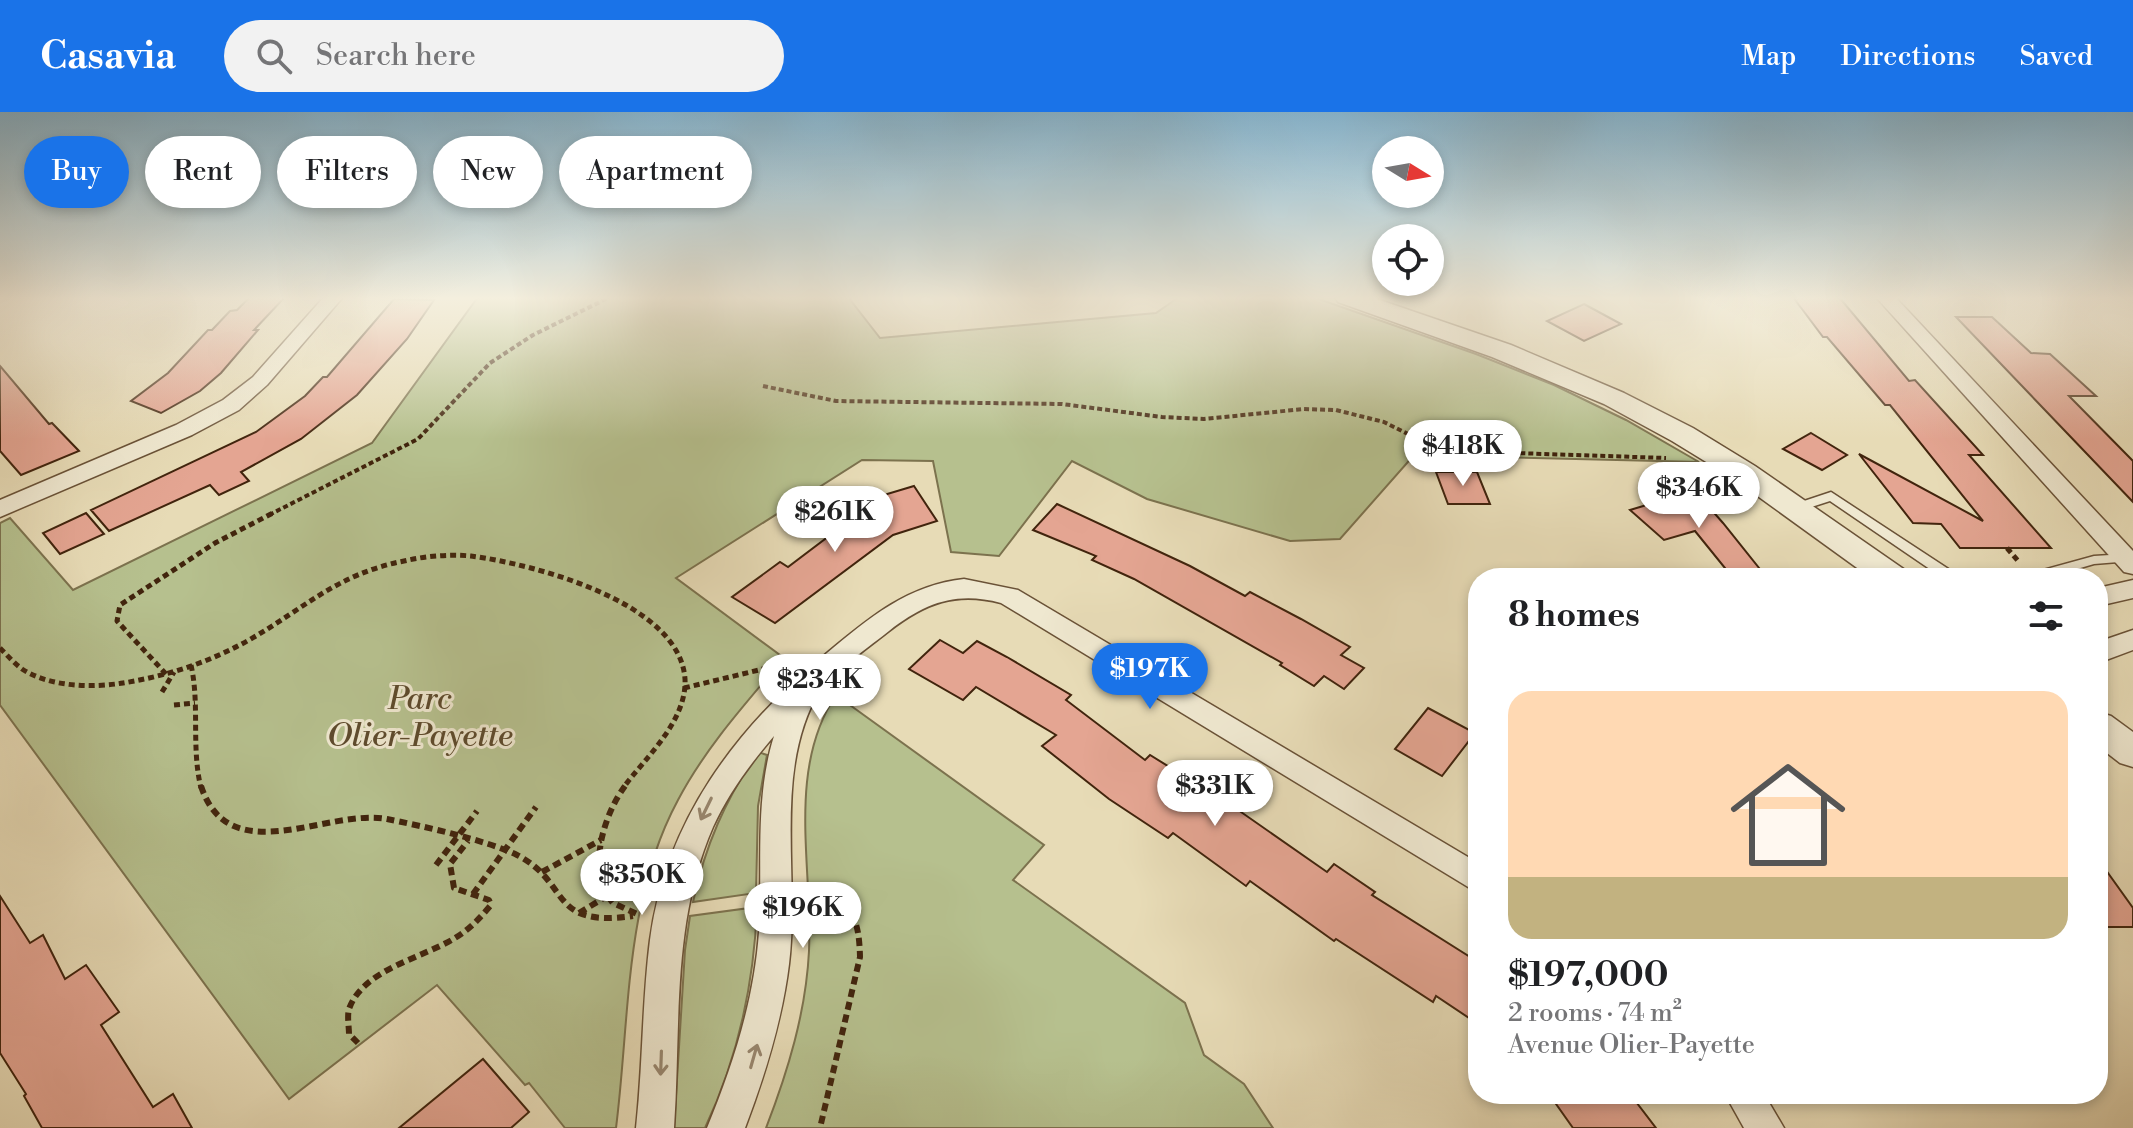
<!DOCTYPE html>
<meta charset="utf-8">
<style>
body{margin:0;font-family:"Libre Bodoni",serif;background:#f2f2f2;color:#202124;height:100vh;display:flex;flex-direction:column;font-size:30px;white-space:nowrap}
*{box-sizing:border-box;margin:0}
p{font-size:26px;color:#757577}
.icon{flex:none;width:44px;height:44px;fill:none;stroke:currentColor;stroke-width:2;stroke-linecap:round;stroke-linejoin:round}
.map{position:relative;flex:1;overflow:hidden}
.details{position:absolute;left:1468px;top:456px;width:640px;height:536px;display:flex;flex-direction:column;background:#fff;border-radius:32px;box-shadow:0 4px 12px #0003}
.details>*{flex:none}
.hud{position:absolute;left:24px;top:24px;width:760px;height:72px;display:flex;gap:16px}
.needle{width:52px;rotate:101deg}
.buttons{position:absolute;left:1372px;top:24px;display:grid;gap:16px}
.buttons a{display:grid;place-items:center;width:72px;height:72px;border-radius:50%;background:#fff;box-shadow:0 4px 12px #0003;font-size:40px}
.price{position:absolute;translate:-50% -68px;padding:0 18px;border-radius:28px;background:#fff;color:#222;font-size:26px;line-height:52px;filter:drop-shadow(0 2px 4px #0008)}
.price::after{content:'';position:absolute;left:50%;top:48px;width:24px;height:18px;margin-left:-12px;background:inherit;clip-path:polygon(0 0,100% 0,50% 100%)}
.price.active{background:#1a73e8;color:#fff}
ul{padding:0;list-style:none}
li{display:grid;align-content:center;gap:16px;height:424px;padding:0 40px}
li+li{border-top:2px solid #e0e0e0}
li span{display:grid;place-items:center;height:248px;border-radius:24px;color:#555}
li>.icon{margin-inline-start:auto}
span .icon{width:144px;height:144px;fill:#fffc;stroke-width:1}
li b{font-size:34px}
h2{display:flex;justify-content:space-between;align-items:center;height:96px;padding:0 40px;font-size:34px}
.tag{padding:0 28px;border-radius:36px;background:#fff;box-shadow:0 4px 12px #0003;font-size:28px;line-height:72px}
.tag.active{background:#1a73e8;color:#fff}
header{display:flex;align-items:center;gap:48px;box-sizing:border-box;height:112px;padding:0 40px;background:#1a73e8;color:#fff}
header strong{font-size:38px}
nav{display:flex;gap:44px;margin-inline-start:auto;font-size:28px}
.search{width:560px;height:72px;background:#f2f2f2;display:flex;align-items:center;gap:20px;box-sizing:border-box;padding:0 28px;border-radius:44px;color:#757577;font-size:30px}
.map>svg:first-child{display:block}
</style>
<header>
<strong>Casavia</strong>
<div class="search"><svg class="icon" aria-label="search" viewBox="0 0 24 24"><circle cx="10" cy="10" r="6"/><path d="M15 15l6 6"/></svg>Search here</div>
<nav><a>Map</a><a>Directions</a><a>Saved</a></nav>
</header>
<div class="map">
<svg width="2133" height="1016" viewBox="0 0 2133 1016">
<rect width="100%" height="100%" fill="#e7dbb6"/>
<filter id="stains"><feTurbulence type="fractalNoise" baseFrequency=".0025" numOctaves="4"/><feColorMatrix values="0 0 0 0 .2 0 0 0 0 .09 0 0 0 0 .02 0 0 0 .5 -.17"/></filter>
<radialGradient id="worn" r=".72"><stop offset=".6" stop-color="#630" stop-opacity="0"/><stop offset="1" stop-color="#630" stop-opacity=".3"/></radialGradient>
<!-- green -->
<g fill="#b6c08e" stroke="#7c724e" stroke-width="2">
<path d="M478 185H848L880 226 1156 201 1179 185H1313L1476 242 1554 273 1626 308 1699 350 1414 343 1340 427 1290 429 1147 387 1072 349 999 444 951 440 933 349 862 348 676 466 784 546C746 591 706 635 678 688 624 788 630 906 616 1016H565L529 971 525 973 437 873 289 987 0 593V411L10 406 73 478 372 331Z"/>
<path d="M836 583 1044 733 1013 768 1185 891 1204 943 1244 972 1273 1016H766C788 959 806 900 809 839 813 755 786 658 836 583Z"/>
<path d="M758 640 767 643 758 694 756 781 693 790C705 734 725 688 758 640Z"/>
<path d="M757 795C754 872 738 946 705 1016H674L685 838 690 804Z"/>
</g>
<!-- building -->
<g fill="#e4a592" stroke="#41240d" stroke-width="2">
<path d="M250 185H285L254 218H258L221 261 200 279 161 301 131 289 168 261 208 218H212L230 199 237 198Z"/>
<path d="M1793 185H1839L1909 269 1915 268 1983 343H1969L2051 436H1960L1941 412 1913 411 1859 342 1983 409 1890 293H1885L1827 225H1823Z"/>
<path d="M394 187 434 188 407 227 357 283 301 327 241 360 249 369 219 383 210 373 109 419 91 398 256 320 305 284 323 265H327Z"/>
<path d="M1584 192 1621 212 1584 229 1547 209Z"/>
<path d="M1956 205H1992L2031 241 2050 242 2096 284H2069L2133 349V390Z"/>
<path d="M0 254 49 312 52 311 79 339 21 363 0 339Z"/>
<path d="M1811 321 1847 343 1822 358 1783 337Z"/>
<path d="M1436 360H1477L1490 392H1448Z"/>
<path d="M1688 371 1723 411 1767 466H1733L1695 419 1664 428 1630 398 1670 386Z"/>
<path d="M914 374 937 409 893 423 775 511 732 485 780 450 788 455 870 393 867 388Z"/>
<path d="M1057 392 1190 454 1245 484 1250 480 1301 507 1350 535 1341 543 1364 556 1344 577 1324 564 1314 574 1280 553 1282 551 1134 467 1092 448 1096 444 1033 418Z"/>
<path d="M86 401 104 422 60 442 43 421Z"/>
<path d="M940 528 963 541 977 529 1007 545 1071 583 1066 588 1145 648 1150 643 1231 693 1327 760 1334 752 1375 780 1372 783 1478 850V912L1436 884 1433 890 1336 827 1334 829 1250 769 1246 774 1173 721 1168 726 1109 687 1042 634 1056 623 976 575 963 588 909 557Z"/>
<path d="M1428 596 1475 621 1442 664 1395 637Z"/>
<path d="M2098 747 2133 796V815H2098Z"/>
<path d="M0 784 30 831 43 823 65 867 86 853 119 900 101 913 153 995 173 982 192 1016H42L24 984 26 982 0 941Z"/>
<path d="M483 947 529 1000 511 1016H399Z"/>
<path d="M1549 982H1630L1656 1016H1573Z"/>
</g>
<g fill="none" stroke-linecap="round" stroke-linejoin="round">
<defs>
<g id="service">
<path d="M1831 380 1953 460 1973 463 1975 466H1938L1940 464 1830 389 1796 400 1790 396 1792 393Z"/>
<path d="M2126 442 2133 446 2131 449 2094 452 2046 466H2023L2025 463 2094 444Z"/>
</g>
<g id="minor">
<path d="M324 185H343L267 273 239 298 192 323 0 405V388L176 313 223 288 253 265Z"/>
<path d="M1876 185H1895L2133 439V462L2124 460Z"/>
<path d="M964 467 1018 478 1478 751V781L1001 491C956 479 925 491 889 519 874 531 828 564 820 578 772 658 800 763 789 852 782 909 765 963 745 1016H707C733 953 754 889 759 820 763 755 754 688 774 624 750 652 728 682 713 715 671 811 681 915 674 1016H636C643 953 642 890 650 828 666 708 736 616 827 541 869 506 908 473 964 467Z"/>
<path d="M2133 468V486L2098 494V476Z"/>
<path d="M2133 518V538L2098 551V530Z"/>
<path d="M1725 982H1764L1784 1016H1744Z"/>
</g>
<g id="tertiary">
<path d="M1335 185H1371L1511 233 1624 281 1693 316 1755 354 1905 458 1909 466H1871L1734 367 1672 329 1604 292 1492 245 1338 190Z"/>
<path d="M2098 600 2111 604 2133 620V655L2120 651 2098 634Z"/>
</g>
</defs>
<!-- service casing -->
<use href="#service" stroke="#6a5237" stroke-width="3"/>
<!-- minor casing -->
<use href="#minor" stroke="#6a5237" stroke-width="3"/>
<!-- tertiary casing -->
<use href="#tertiary" stroke="#6a5237" stroke-width="3"/>
<!-- path-far2 -->
<g stroke="#41240d" stroke-width="4" stroke-dasharray="5 3" stroke-linecap="butt">
<path d="M763 274 836 289 1062 292 1162 305 1204 307 1304 297 1336 298 1384 310 1432 334 1454 339 1666 346"/>
<path d="M269 403 418 327 490 251 533 223 610 185"/>
</g>
<!-- path-far1 -->
<g stroke="#41240d" stroke-width="5" stroke-dasharray="6 4" stroke-linecap="butt">
<path d="M2007 436 2019 450"/>
<path d="M0 536C7 543 14 551 22 557 50 575 91 576 123 571 167 564 210 550 249 528 305 496 337 462 404 449 426 444 449 442 471 444 533 452 680 490 685 567 687 609 646 645 623 676"/>
<path d="M191 553C200 593 191 635 201 676"/>
<path d="M166 562 117 509 120 493 215 431 273 401"/>
<path d="M684 576 763 557H779"/>
<path d="M162 580 174 560"/>
<path d="M174 593 195 591"/>
</g>
<!-- path -->
<g stroke="#41240d" stroke-width="6" stroke-dasharray="8 5" stroke-linecap="butt">
<path d="M201 674C229 760 328 696 387 707 422 714 486 728 517 743 572 771 547 816 633 804"/>
<path d="M625 674C603 704 586 760 613 791L637 802"/>
<path d="M436 753 477 699"/>
<path d="M542 760 601 728"/>
<path d="M473 782 536 695"/>
<path d="M805 782C850 785 859 802 860 845L820 1016"/>
<path d="M579 801 607 784"/>
<path d="M358 931 349 922C349 915 347 904 349 897 363 857 423 846 455 826 470 817 480 806 491 793L489 788 454 776 450 752 468 729"/>
</g>
<!-- service -->
<use href="#service" fill="#efe8d0" fill-rule="evenodd"/>
<!-- minor -->
<use href="#minor" fill="#efe8d0" fill-rule="evenodd"/>
<!-- tertiary -->
<use href="#tertiary" fill="#efe8d0" fill-rule="evenodd"/>
</g>
<!-- one-way arrows -->
<defs><path id="oneway-shaft" d="M-6 0H5M1.5-3L5.5 0L1.5 3" fill="none" stroke-width="1.6" stroke-linecap="round" stroke-linejoin="round" transform="scale(2)"/></defs>
<g stroke="#98866e">
<use href="#oneway-shaft" transform="translate(706 697) rotate(116)"/>
<use href="#oneway-shaft" transform="translate(754 944) rotate(-74)"/>
<use href="#oneway-shaft" transform="translate(661 951) rotate(92)"/>
</g>
<!-- sky -->
<linearGradient id="sky" x2="0" y2="1"><stop stop-color="#87b7d2"/><stop offset="0.57" stop-color="#f4efde"/><stop offset="1" stop-color="#f4efde" stop-opacity="0"/></linearGradient>
<rect width="2133" height="327" fill="url(#sky)"/>
<g text-anchor="middle" dominant-baseline="central" stroke-width="6" stroke-linejoin="round" paint-order="stroke">
<!-- park labels -->
<g font-size="32" font-style="italic" fill="#5e4b2d" stroke="#efe8d0">
<text x="420" y="587">Parc<tspan x="420" dy="37">Olier-Payette</tspan></text>
</g>
</g>
<rect width="100%" height="100%" filter="url(#stains)"/>
<rect width="100%" height="100%" fill="url(#worn)"/>
</svg>
<div class="buttons">
<a><svg class="needle" viewBox="-14 -14 28 28"><path d="M0-13l5 13h-10z" fill="#e53935"/><path d="M0 13l5-13h-10z" fill="#757577"/></svg></a>
<a><svg class="icon" aria-label="locate" viewBox="0 0 24 24"><circle cx="12" cy="12" r="6"/><path d="M12 2v4M12 18v4M2 12h4M18 12h4"/></svg></a>
</div>
<b class="price" style="left:1463px;top:376px">$418K</b>
<b class="price" style="left:1699px;top:418px">$346K</b>
<b class="price" style="left:835px;top:442px">$261K</b>
<b class="price active" style="left:1150px;top:599px">$197K</b>
<b class="price" style="left:820px;top:610px">$234K</b>
<b class="price" style="left:1215px;top:716px">$331K</b>
<b class="price" style="left:642px;top:805px">$350K</b>
<b class="price" style="left:803px;top:838px">$196K</b>
<div class="hud">
<a class="tag active">Buy</a>
<a class="tag">Rent</a>
<a class="tag">Filters</a>
<a class="tag">New</a>
<a class="tag">Apartment</a>
</div>
<section class="details">
<h2>8 homes<svg class="icon" aria-label="filters" viewBox="0 0 24 24"><path d="M4 7h16M4 17h16"/><circle cx="9" cy="7" r="2"/><circle cx="15" cy="17" r="2"/></svg></h2>
<ul>
<li><span style="background:linear-gradient(#ffd9b3 75%,#c2b280 0)"><svg class="icon" aria-label="home" viewBox="0 0 24 24"><path d="M3 11l9-7 9 7M6 9v11h12V9"/></svg></span><div><b>$197,000</b><p>2 rooms · 74 m²</p><p>Avenue Olier-Payette</p></div></li>
</ul>
</section>
</div>
